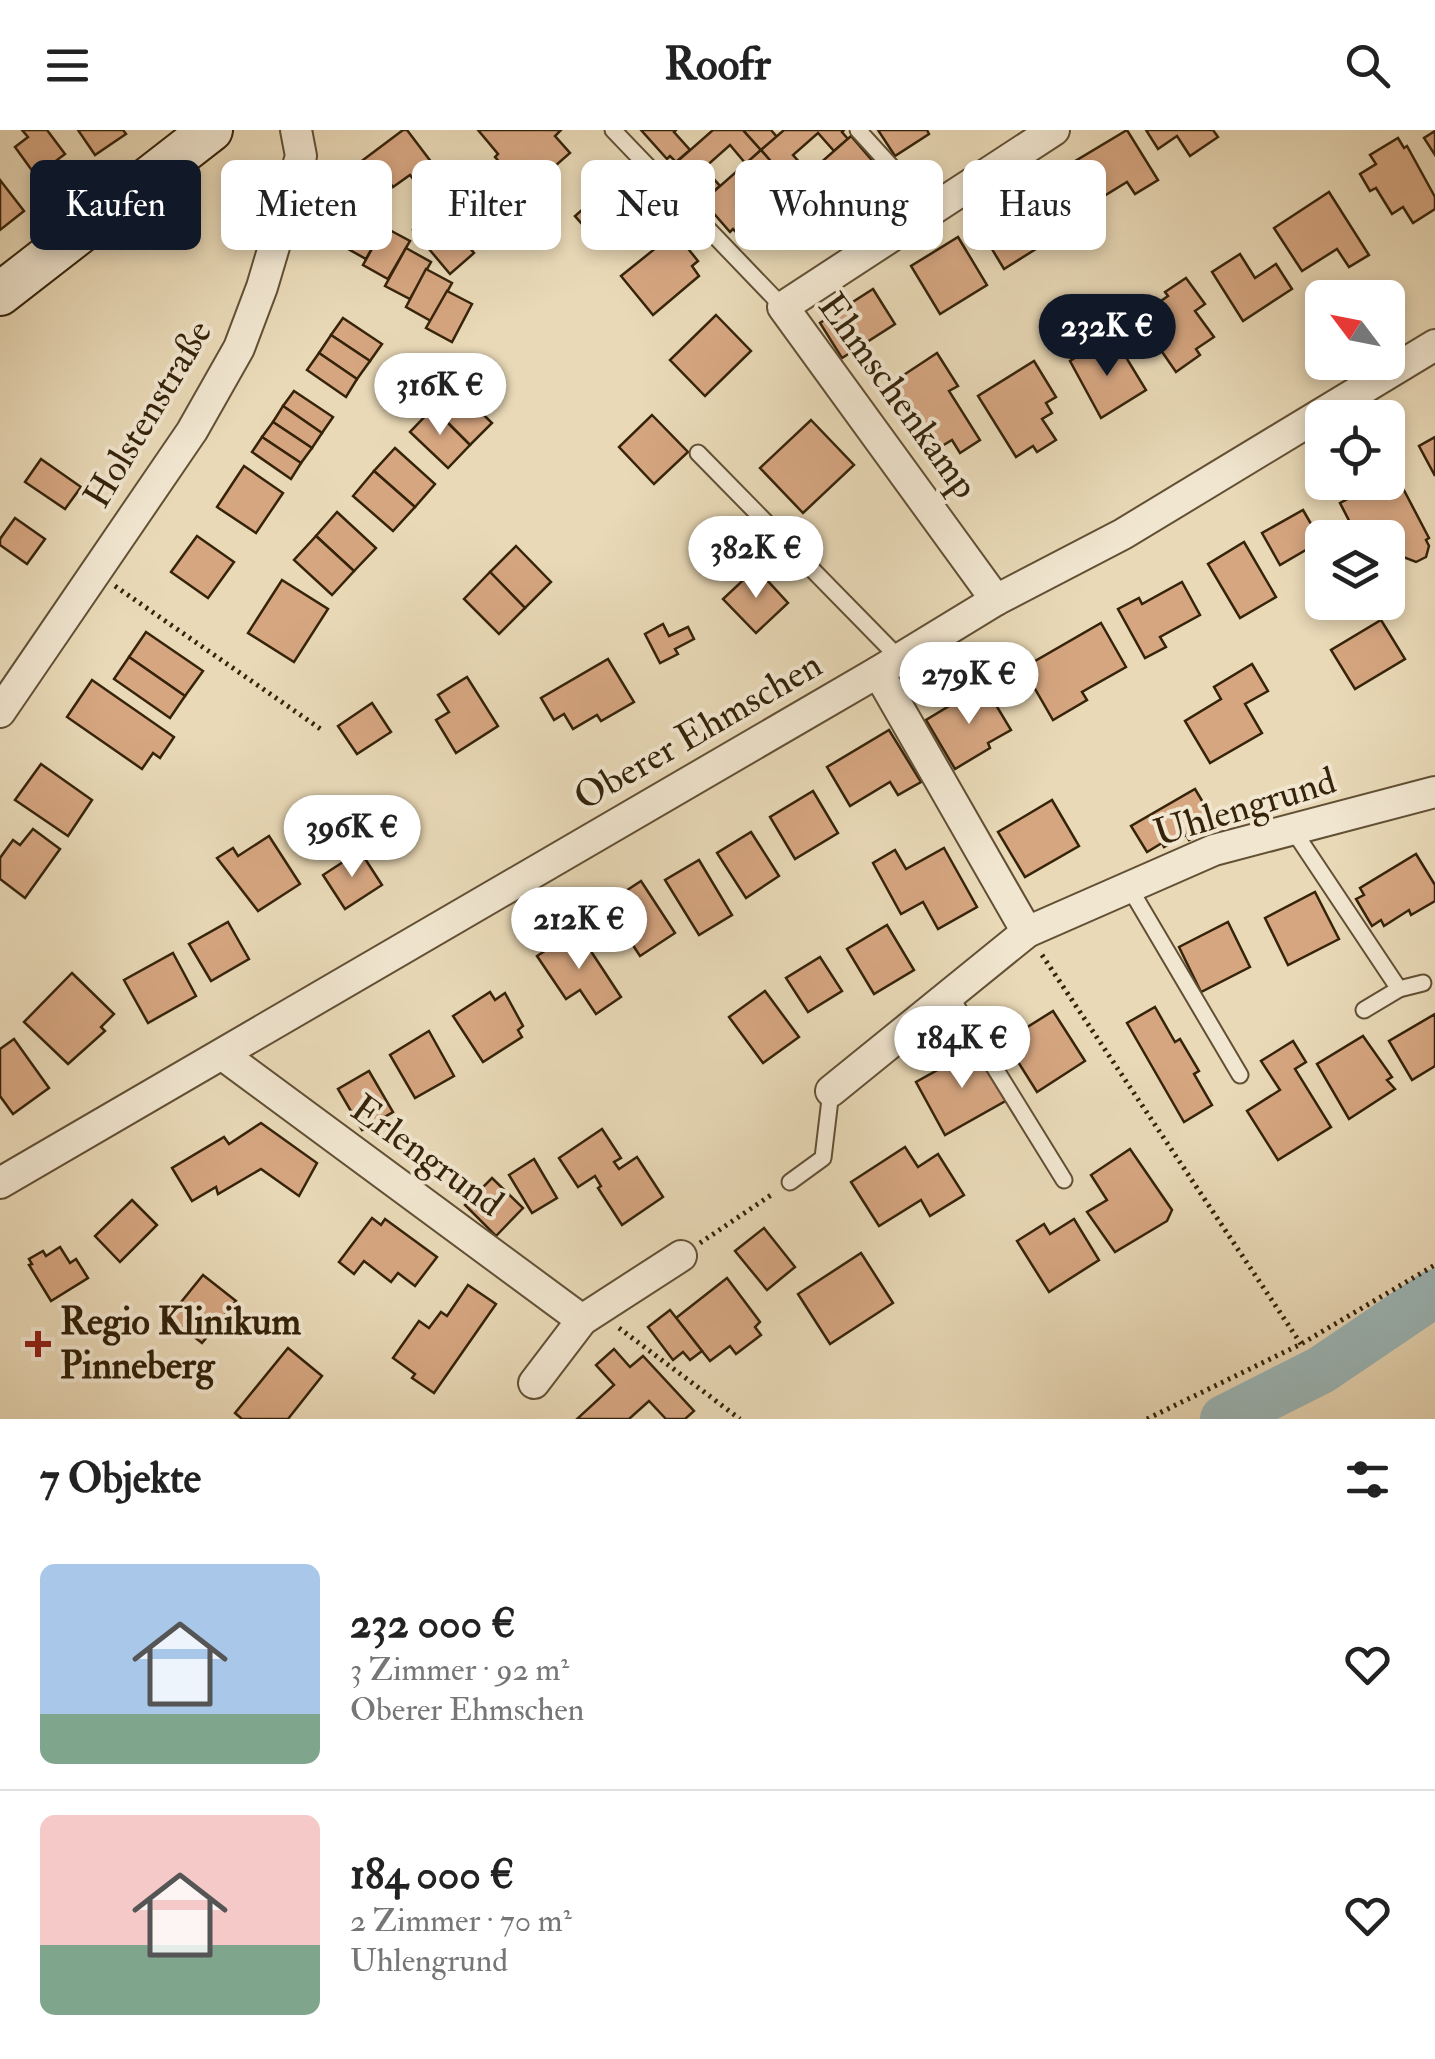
<!DOCTYPE html>
<html lang="de">
<meta charset="utf-8">
<style>
body{margin:0;font-family:"IM FELL Double Pica",serif;background:#f2f2f2;color:#222;height:100vh;display:flex;flex-direction:column;font-size:38px;white-space:nowrap}
*{box-sizing:border-box;margin:0}
p{font-size:32px;color:#767676}
.icon{flex:none;width:55px;height:55px;fill:none;stroke:currentColor;stroke-width:2;stroke-linecap:round;stroke-linejoin:round}
.map{position:relative;height:1289px;overflow:hidden}
.panel{display:flex;flex-direction:column;background:#fff;flex:1}
.panel>*{flex:none}
.top-card{position:absolute;left:30px;top:30px;width:1375px;height:90px;display:flex;gap:20px}
.needle{width:65px;rotate:302deg}
.controls{position:absolute;left:1305px;top:150px;display:grid;gap:20px}
.controls a{display:grid;place-items:center;width:100px;height:100px;border-radius:15px;background:#fff;box-shadow:0 5px 15px #0003;font-size:50px}
.price{position:absolute;translate:-50% -85px;padding:0 22px;border-radius:35px;background:#fff;color:#222;font-size:32px;line-height:65px;filter:drop-shadow(0 2px 5px #0008)}
.price::after{content:'';position:absolute;left:50%;top:60px;width:30px;height:22px;margin-left:-15px;background:inherit;clip-path:polygon(0 0,100% 0,50% 100%)}
.price.selected{background:#111827;color:#fff}
ul{padding:0;list-style:none}
li{display:flex;align-items:center;gap:30px;height:250px;padding:0 40px}
li+li{border-top:2px solid #e0e0e0}
li span{display:grid;place-items:center;flex:none;width:280px;height:200px;border-radius:15px;color:#555}
li>.icon{margin-inline-start:auto}
span .icon{width:120px;height:120px;fill:#fffc;stroke-width:1}
li b{font-size:42px}
h2{display:flex;justify-content:space-between;align-items:center;height:120px;padding:0 40px;font-size:42px}
.tag{padding:0 35px;border-radius:15px;background:#fff;box-shadow:0 5px 15px #0003;font-size:35px;line-height:90px}
.tag.selected{background:#111827;color:#fff}
header{display:flex;justify-content:space-between;align-items:center;height:130px;padding:0 40px;background:#fff;font-size:45px;font-weight:700}
.map>svg:first-child{display:block}
</style>
<header><svg class="icon" aria-label="menu" viewBox="0 0 24 24"><path d="M4 6h16M4 12h16M4 18h16"/></svg>Roofr<svg class="icon" aria-label="search" viewBox="0 0 24 24"><circle cx="10" cy="10" r="6"/><path d="M15 15l6 6"/></svg></header>
<div class="map">
<svg width="1435" height="1289" viewBox="0 0 1435 1289">
<rect width="100%" height="100%" fill="#e9d9b7"/>
<filter id="stains"><feTurbulence type="fractalNoise" baseFrequency=".002" numOctaves="4"/><feColorMatrix values="0 0 0 0 .2 0 0 0 0 .09 0 0 0 0 .02 0 0 0 .5 -.17"/></filter>
<radialGradient id="worn" r=".72"><stop offset=".6" stop-color="#630" stop-opacity="0"/><stop offset="1" stop-color="#630" stop-opacity=".3"/></radialGradient>
<g fill="none" stroke-linecap="round" stroke-linejoin="round">
<!-- river -->
<path stroke="#9cb8b9" stroke-width="48" d="M1224 1289 1321 1240 1435 1163"/>
</g>
<!-- building -->
<g fill="#d6a681" stroke="#35230a" stroke-width="2.5">
<path d="M22 0H47L65 24 36 46 15 17 28 7Z"/>
<path d="M78 0H123L126 4 95 25Z"/>
<path d="M403 0H407L457 66 437 80 410 45 393 57 380 40 369 48 359 33Z"/>
<path d="M478 0H561L555 6 570 23 531 57 515 39 510 44 495 27 498 24Z"/>
<path d="M641 0H676L674 2 690 20 676 32 670 26 667 29Z"/>
<path d="M713 0H743L761 20 746 34 730 15 704 38 720 56 706 68 701 62 697 65 672 36Z"/>
<path d="M743 0H771L777 7 761 20Z"/>
<path d="M784 0H844L842 2 848 9 834 21 818 3 793 25 809 43 793 57 761 20Z"/>
<path d="M878 0H927L929 4 895 26Z"/>
<path d="M1127 0 1158 50 1135 64 1127 52 1091 74 1067 36Z"/>
<path d="M1146 0H1213L1218 7 1190 26 1177 6 1158 19Z"/>
<path d="M1435 1V25L1424 8Z"/>
<path d="M851 6 876 35 873 37 880 45 864 59 848 40 825 60 841 78 824 93 793 57Z"/>
<path d="M1398 8 1404 18 1407 16 1435 67V79L1413 93 1403 77 1392 84 1376 58 1370 61 1360 44 1376 34 1370 25Z"/>
<path d="M761 20 793 57 778 70 763 52 737 75 753 93 739 105 733 99 730 102 703 71Z"/>
<path d="M617 49 645 81 603 118 575 86Z"/>
<path d="M1053 49 1079 92 1004 139 978 96Z"/>
<path d="M0 50 24 81 0 100Z"/>
<path d="M1329 62 1369 125 1349 137 1337 119 1302 141 1274 98Z"/>
<path d="M363 77 387 91 366 129 341 115Z"/>
<path d="M437 80 474 123 450 144 413 100Z"/>
<path d="M384 97 410 111 388 149 363 135Z"/>
<path d="M958 107 987 155 940 184 911 136Z"/>
<path d="M667 109 674 117 681 110 698 131 692 136 699 146 653 185 621 146Z"/>
<path d="M406 118 431 132 410 169 385 156Z"/>
<path d="M1240 124 1255 148 1276 134 1292 159 1243 191 1212 142Z"/>
<path d="M426 139 452 153 431 191 406 177Z"/>
<path d="M1186 148 1205 174 1195 181 1214 207 1196 219 1200 225 1176 242 1138 187 1168 166 1165 162Z"/>
<path d="M873 159 895 194 842 228 820 193Z"/>
<path d="M447 161 472 174 452 212 426 198Z"/>
<path d="M716 185 751 221 705 266 670 230Z"/>
<path d="M343 188 382 214 370 231 331 205Z"/>
<path d="M331 205 370 231 357 249 319 223Z"/>
<path d="M1102 211 1113 230 1124 224 1146 260 1101 288 1070 231Z"/>
<path d="M319 223 357 249 346 267 307 240Z"/>
<path d="M937 223 958 256 949 261 980 310 960 323 952 310 927 325 905 291 914 285 893 252Z"/>
<path d="M1034 231 1056 267 1046 273 1052 283 1042 289 1056 310 1037 322 1033 316 1016 327 978 266Z"/>
<path d="M454 256 492 293 470 315 433 278Z"/>
<path d="M294 261 333 287 322 303 283 276Z"/>
<path d="M283 276 322 303 312 318 273 292Z"/>
<path d="M433 278 470 315 448 338 410 302Z"/>
<path d="M652 285 688 322 654 354 619 317Z"/>
<path d="M811 290 854 335 803 383 760 338Z"/>
<path d="M273 292 312 318 301 333 262 307Z"/>
<path d="M262 307 301 333 291 349 252 322Z"/>
<path d="M1435 307V346L1419 316Z"/>
<path d="M395 318 435 354 415 377 374 341Z"/>
<path d="M41 329 81 357 65 379 25 352Z"/>
<path d="M244 336 283 363 256 403 217 377Z"/>
<path d="M374 341 415 377 393 401 353 366Z"/>
<path d="M1396 345 1429 408 1426 410 1429 416 1426 427 1416 432 1398 425 1387 403 1379 408H1358L1340 373 1359 363 1353 352H1388V348Z"/>
<path d="M1303 380 1321 411 1280 435 1262 403Z"/>
<path d="M337 382 376 418 354 441 316 406Z"/>
<path d="M15 388 45 409 27 434 0 415V409Z"/>
<path d="M197 406 234 432 208 468 171 442Z"/>
<path d="M316 406 354 441 332 465 294 430Z"/>
<path d="M1244 412 1276 467 1240 488 1208 434Z"/>
<path d="M516 416 551 452 525 478 490 442Z"/>
<path d="M756 438 788 473 756 503 723 469Z"/>
<path d="M490 442 525 478 499 504 464 469Z"/>
<path d="M282 450 328 479 294 532 248 503Z"/>
<path d="M1182 452 1200 485 1160 507 1166 517 1145 528 1118 479 1139 468 1142 474Z"/>
<path d="M1381 490 1405 529 1355 559 1331 520Z"/>
<path d="M1101 493 1126 537 1082 562 1087 570 1053 590 1023 538Z"/>
<path d="M663 494 669 506 688 497 694 509 675 519 678 524 660 533 645 504Z"/>
<path d="M146 502 203 541 185 566 129 527Z"/>
<path d="M129 527 185 566 170 588 114 549Z"/>
<path d="M608 529 634 572 601 591 597 585 573 599 564 584 554 590 541 568Z"/>
<path d="M1252 534 1268 561 1245 574 1262 603 1210 633 1185 591 1221 569 1214 557Z"/>
<path d="M467 547 498 596 456 623 436 590 449 582 438 565Z"/>
<path d="M92 550 174 607 160 628 153 623 142 639 67 587Z"/>
<path d="M984 555 1011 600 988 613 990 618 955 639 926 590Z"/>
<path d="M372 573 391 602 357 624 338 596Z"/>
<path d="M889 600 921 652 898 665 890 652 850 676 827 637Z"/>
<path d="M41 634 92 670 68 706 15 670Z"/>
<path d="M1195 659 1216 694 1189 710 1186 705 1164 717 1162 713 1147 722 1131 696Z"/>
<path d="M813 661 838 703 795 729 770 687Z"/>
<path d="M1052 670 1079 716 1025 747 998 702Z"/>
<path d="M33 699 60 719 25 768 0 749V728L13 710 20 715Z"/>
<path d="M751 702 779 746 746 768 717 723Z"/>
<path d="M269 706 300 754 258 781 217 728 233 718 238 726Z"/>
<path d="M944 718 977 777 938 799 923 772 901 784 873 733 895 720 906 739Z"/>
<path d="M360 721 382 755 345 779 323 745Z"/>
<path d="M1416 724 1435 755V771L1411 785 1409 780 1384 796 1381 790 1372 796 1356 769 1364 765 1360 758Z"/>
<path d="M699 730 732 785 699 805 665 750Z"/>
<path d="M641 751 675 803 640 826 606 774Z"/>
<path d="M1315 762 1339 809 1288 835 1265 788Z"/>
<path d="M228 792 249 829 211 851 189 814Z"/>
<path d="M1228 792 1250 837 1201 862 1179 817Z"/>
<path d="M887 795 914 840 874 864 847 819Z"/>
<path d="M577 800 621 867 596 884 580 860 566 869 537 826Z"/>
<path d="M173 823 196 866 148 893 124 850Z"/>
<path d="M820 827 842 861 808 882 786 848Z"/>
<path d="M72 843 114 884 101 897 105 901 68 934 24 892Z"/>
<path d="M765 861 799 907 763 933 729 887Z"/>
<path d="M490 862 495 870 505 863 523 896 518 900 522 907 483 932 453 886Z"/>
<path d="M1155 877 1175 912 1180 909 1199 941 1194 944 1212 975 1184 992 1127 893Z"/>
<path d="M1053 881 1085 931 1037 962 1005 911Z"/>
<path d="M1435 884V936L1412 950 1389 911Z"/>
<path d="M429 901 454 946 415 968 390 925Z"/>
<path d="M1363 906 1392 947 1387 950 1395 959 1349 989 1317 934Z"/>
<path d="M14 909 49 958 13 984 0 966V919Z"/>
<path d="M1293 911 1306 932 1295 939 1331 997 1278 1030 1247 981 1280 960 1261 931Z"/>
<path d="M979 917 1009 969 945 1005 916 952Z"/>
<path d="M369 941 393 982 362 1000 338 959Z"/>
<path d="M261 993 317 1033 299 1066 261 1039 218 1064 216 1057 192 1071 172 1038 224 1007 229 1014Z"/>
<path d="M602 999 621 1028 614 1032 619 1039 637 1027 663 1067 622 1095 598 1058 601 1056 595 1046 578 1057 559 1028Z"/>
<path d="M905 1017 918 1037 938 1024 964 1065 930 1086 921 1070 879 1096 851 1052Z"/>
<path d="M1130 1019 1172 1080 1167 1091 1115 1122 1087 1082 1107 1070 1091 1045Z"/>
<path d="M534 1029 557 1068 532 1083 509 1045Z"/>
<path d="M492 1048 523 1078 496 1106 465 1075Z"/>
<path d="M132 1070 157 1095 120 1132 95 1106Z"/>
<path d="M372 1088 381 1095 385 1089 437 1127 415 1156 398 1143 391 1152 364 1131 354 1144 339 1132Z"/>
<path d="M1074 1089 1099 1130 1049 1162 1017 1111 1044 1094 1050 1104Z"/>
<path d="M764 1098 795 1137 767 1160 735 1121Z"/>
<path d="M60 1117 70 1133 76 1129 88 1148 51 1171 29 1135 32 1134 29 1129 43 1121 46 1126Z"/>
<path d="M861 1123 893 1173 830 1214 798 1164Z"/>
<path d="M203 1145 236 1171 202 1213 169 1187Z"/>
<path d="M727 1148 760 1192 755 1197 761 1205 736 1224 730 1216 710 1231 676 1188Z"/>
<path d="M468 1155 496 1174 434 1263 412 1248 415 1244 393 1228 419 1191 429 1198 441 1182 447 1186Z"/>
<path d="M670 1180 702 1221 690 1230 683 1222 673 1230 648 1197Z"/>
<path d="M288 1218 322 1246 288 1289H242L235 1283Z"/>
<path d="M614 1219 630 1237 643 1226 694 1281 685 1289H666L649 1271 629 1289H577L614 1255 596 1235Z"/>
</g>
<g fill="none" stroke-linecap="round" stroke-linejoin="round">
<defs>
<g id="service">
<path d="M613 0 783 177"/>
<path d="M858 0 931 80"/>
<path d="M698 323 899 528"/>
<path d="M1293 700 1399 859 1423 853"/>
<path d="M1129 757 1240 945"/>
<path d="M949 864 1064 1050"/>
<path d="M1364 880 1399 859"/>
<path d="M790 1052 823 1028 831 961"/>
</g>
<g id="minor">
<path d="M996 470 783 177 1054 0"/>
<path d="M878 542 1027 802"/>
<path d="M0 582 192 301 239 218 262 157 301 26 296 0"/>
<path d="M223 925 582 1190"/>
<path d="M831 961 1027 802 1214 720 1435 662"/>
<path d="M0 1053 878 542 996 470 1123 404 1435 215"/>
<path d="M534 1253 582 1190 681 1126"/>
</g>
<path id="secondary" d="M0 164 211 0"/>
</defs>
<!-- service casing -->
<use href="#service" stroke="#625035" stroke-width="19"/>
<!-- minor casing -->
<use href="#minor" stroke="#625035" stroke-width="34"/>
<!-- secondary casing -->
<use href="#secondary" stroke="#35230a" stroke-width="46"/>
<!-- path -->
<g stroke="#35230a" stroke-width="5" stroke-dasharray="2.5 5" stroke-linecap="butt">
<path d="M115 456 322 600"/>
<path d="M1042 825 1301 1214"/>
<path d="M700 1113 774 1063"/>
<path d="M619 1198 740 1289"/>
<path d="M1147 1289 1301 1214 1435 1135"/>
</g>
<!-- service -->
<use href="#service" stroke="#f1e6d0" stroke-width="15"/>
<!-- minor -->
<use href="#minor" stroke="#f1e6d0" stroke-width="30"/>
<!-- secondary -->
<use href="#secondary" stroke="#f1e6d0" stroke-width="42"/>
</g>
<!-- markers -->
<path fill="#8f2418" stroke="#f1e6d0" stroke-width="4" d="M33 1199h10v10h10v10h-10v10h-10v-10h-10v-10h10z"/>
<g text-anchor="middle" dominant-baseline="central" stroke-width="8" stroke-linejoin="round" paint-order="stroke">
<!-- street labels -->
<g font-size="38" fill="#35230a" stroke="#f1e6d0">
<text transform="translate(898 266) rotate(54)">Ehmschenkamp</text>
<text transform="translate(148 284) rotate(-59)">Holstenstraße</text>
<text transform="translate(698 601) rotate(-30)">Oberer Ehmschen</text>
<text transform="translate(1245 677) rotate(-17)">Uhlengrund</text>
<text transform="translate(427 1026) rotate(36)">Erlengrund</text>
</g>
<!-- poi labels -->
<g font-size="38" font-weight="bold" fill="#35230a" stroke="#f1e6d0" text-anchor="start">
<text x="60" y="1192">Regio Klinikum<tspan x="60" dy="44">Pinneberg</tspan></text>
</g>
</g>
<rect width="100%" height="100%" filter="url(#stains)"/>
<rect width="100%" height="100%" fill="url(#worn)"/>
</svg>
<div class="controls">
<a><svg class="needle" viewBox="-14 -14 28 28"><path d="M0-13l5 13h-10z" fill="#e53935"/><path d="M0 13l5-13h-10z" fill="#767676"/></svg></a>
<a><svg class="icon" aria-label="locate" viewBox="0 0 24 24"><circle cx="12" cy="12" r="6"/><path d="M12 2v4M12 18v4M2 12h4M18 12h4"/></svg></a>
<a><svg class="icon" aria-label="layers" viewBox="0 0 24 24"><path d="M12 4l9 5-9 5-9-5zM3 14l9 5 9-5"/></svg></a>
</div>
<b class="price selected" style="left:1107px;top:249px">232K €</b>
<b class="price" style="left:440px;top:308px">316K €</b>
<b class="price" style="left:756px;top:471px">382K €</b>
<b class="price" style="left:969px;top:597px">279K €</b>
<b class="price" style="left:352px;top:750px">396K €</b>
<b class="price" style="left:579px;top:842px">212K €</b>
<b class="price" style="left:962px;top:961px">184K €</b>
<div class="top-card">
<a class="tag selected">Kaufen</a>
<a class="tag">Mieten</a>
<a class="tag">Filter</a>
<a class="tag">Neu</a>
<a class="tag">Wohnung</a>
<a class="tag">Haus</a>
</div>
</div>
<section class="panel">
<h2>7 Objekte<svg class="icon" aria-label="filters" viewBox="0 0 24 24"><path d="M4 7h16M4 17h16"/><circle cx="9" cy="7" r="2"/><circle cx="15" cy="17" r="2"/></svg></h2>
<ul>
<li><span style="background:linear-gradient(#a9c7e8 75%,#7fa58c 0)"><svg class="icon" aria-label="home" viewBox="0 0 24 24"><path d="M3 11l9-7 9 7M6 9v11h12V9"/></svg></span><div><b>232 000 €</b><p>3 Zimmer · 92 m²</p><p>Oberer Ehmschen</p></div><svg class="icon" aria-label="heart" viewBox="0 0 24 24"><path d="M12 20l-8-8c-3-5 5-10 8-4 3-6 11-1 8 4z"/></svg></li>
<li><span style="background:linear-gradient(#f6c9c9 65%,#7fa58c 0)"><svg class="icon" aria-label="home" viewBox="0 0 24 24"><path d="M3 11l9-7 9 7M6 9v11h12V9"/></svg></span><div><b>184 000 €</b><p>2 Zimmer · 70 m²</p><p>Uhlengrund</p></div><svg class="icon" aria-label="heart" viewBox="0 0 24 24"><path d="M12 20l-8-8c-3-5 5-10 8-4 3-6 11-1 8 4z"/></svg></li>
</ul>
</section>
